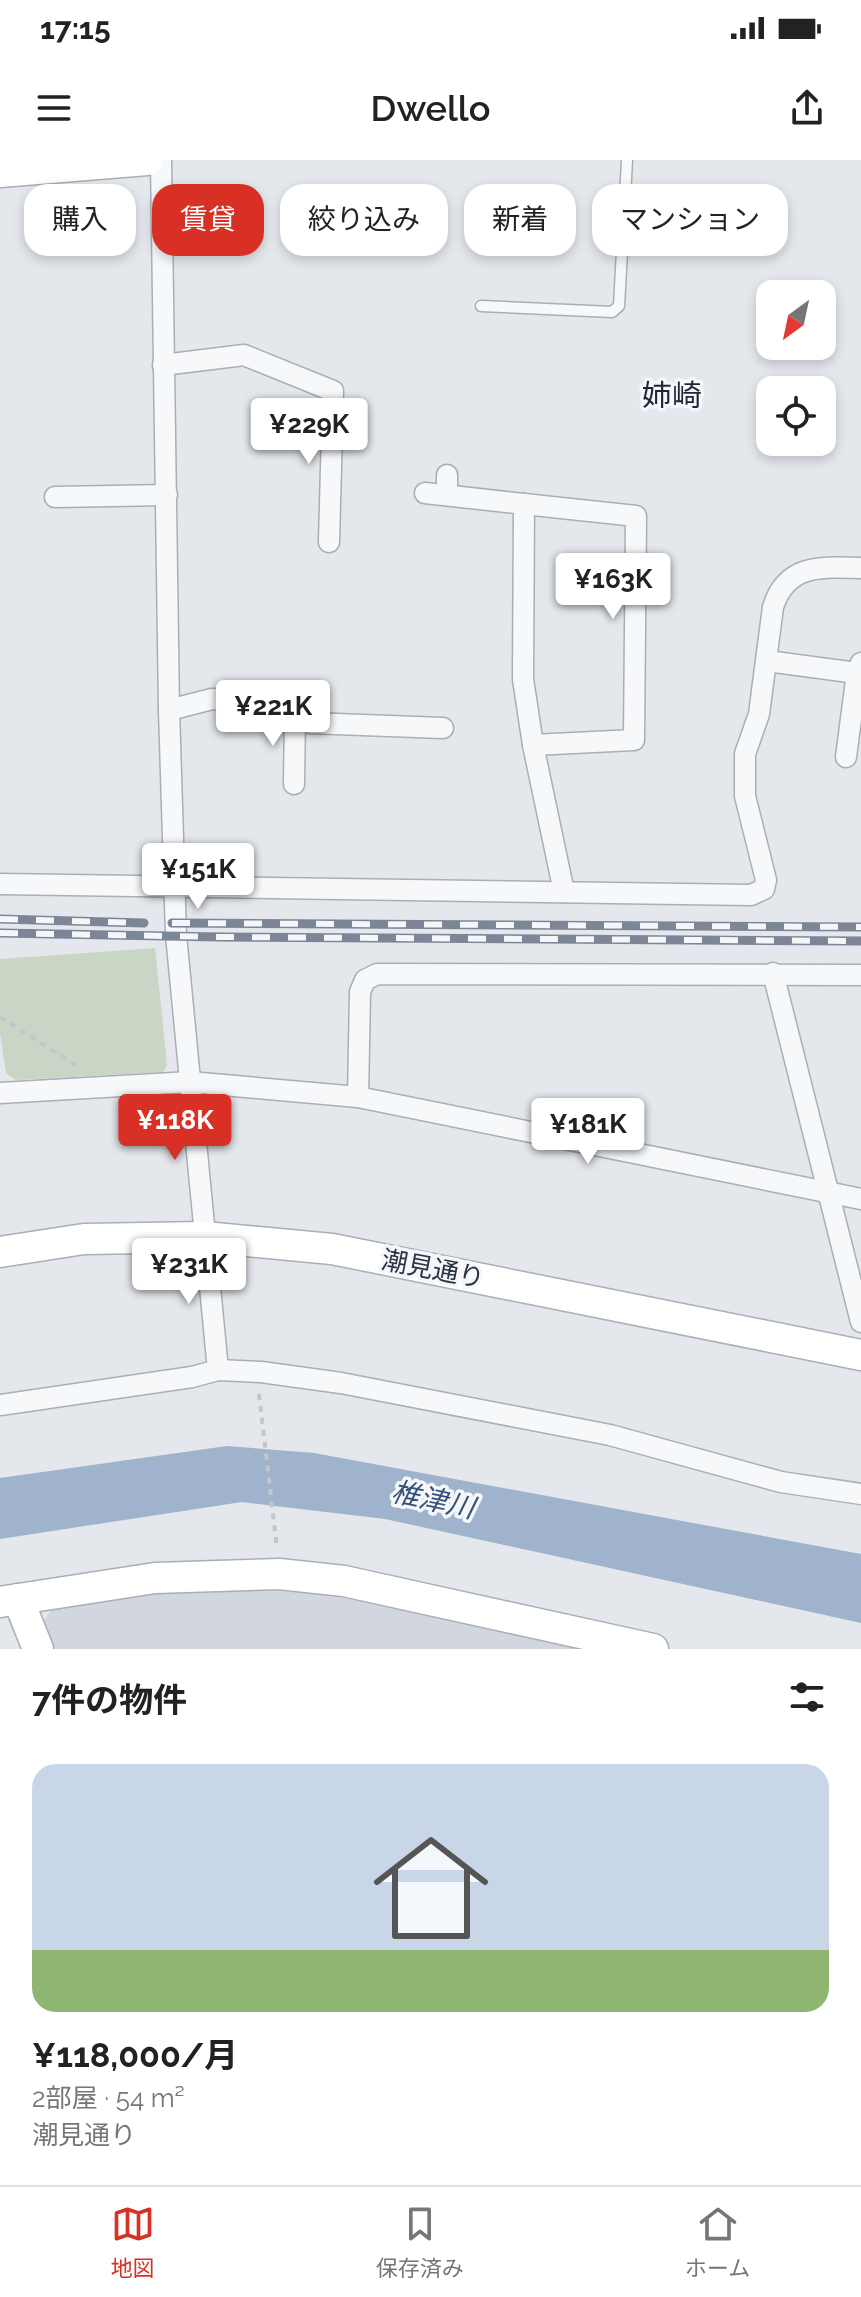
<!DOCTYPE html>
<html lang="ja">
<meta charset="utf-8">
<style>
body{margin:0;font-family:Raleway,"Noto Sans JP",sans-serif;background:#f6f6f6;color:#222;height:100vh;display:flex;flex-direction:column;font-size:30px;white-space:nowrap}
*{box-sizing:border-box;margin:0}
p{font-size:26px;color:#767676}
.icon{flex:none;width:44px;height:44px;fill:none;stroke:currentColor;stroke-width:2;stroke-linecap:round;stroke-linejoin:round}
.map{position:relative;height:1489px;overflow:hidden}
.side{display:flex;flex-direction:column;background:#fff;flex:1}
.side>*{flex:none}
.guide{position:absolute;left:24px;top:24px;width:814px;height:72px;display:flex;gap:16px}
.needle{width:52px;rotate:213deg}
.controls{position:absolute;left:756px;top:120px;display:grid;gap:16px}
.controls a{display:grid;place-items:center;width:80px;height:80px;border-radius:16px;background:#fff;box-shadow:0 4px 12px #0003;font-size:40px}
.price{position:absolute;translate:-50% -68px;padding:0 18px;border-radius:8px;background:#fff;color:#222;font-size:26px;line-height:52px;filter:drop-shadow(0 2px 4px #0008)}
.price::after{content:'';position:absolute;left:50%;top:48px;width:24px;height:18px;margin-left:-12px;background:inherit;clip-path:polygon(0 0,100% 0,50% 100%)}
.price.active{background:#d93025;color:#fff}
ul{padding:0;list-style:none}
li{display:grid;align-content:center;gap:16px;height:424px;padding:0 32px}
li+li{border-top:2px solid #e0e0e0}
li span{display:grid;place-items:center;height:248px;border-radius:24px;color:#555}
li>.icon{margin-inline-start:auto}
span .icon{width:144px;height:144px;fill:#fffc;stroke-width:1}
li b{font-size:34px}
h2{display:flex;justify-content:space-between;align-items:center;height:96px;padding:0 32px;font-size:34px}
.pill{padding:0 28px;border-radius:24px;background:#fff;box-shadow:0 4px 12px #0003;font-size:28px;line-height:72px}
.pill.active{background:#d93025;color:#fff}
.status{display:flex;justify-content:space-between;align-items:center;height:56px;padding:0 40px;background:#fff;direction:ltr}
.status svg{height:22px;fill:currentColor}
header{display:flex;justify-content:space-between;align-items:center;height:104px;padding:0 32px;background:#fff;font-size:36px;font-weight:600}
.dock{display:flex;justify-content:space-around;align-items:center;height:112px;border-top:2px solid #e0e0e0;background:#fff;font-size:22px;color:#767676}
.dock a{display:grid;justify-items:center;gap:4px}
.dock .active{color:#d93025}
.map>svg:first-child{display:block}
</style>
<div class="status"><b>17:15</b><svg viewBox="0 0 49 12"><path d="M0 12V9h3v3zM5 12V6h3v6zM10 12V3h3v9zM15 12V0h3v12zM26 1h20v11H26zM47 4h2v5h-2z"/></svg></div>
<header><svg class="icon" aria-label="menu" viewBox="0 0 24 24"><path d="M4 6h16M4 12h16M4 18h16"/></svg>Dwello<svg class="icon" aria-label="share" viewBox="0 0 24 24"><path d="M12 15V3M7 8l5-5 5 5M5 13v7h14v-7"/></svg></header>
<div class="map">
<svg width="861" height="1489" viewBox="0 0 861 1489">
<rect width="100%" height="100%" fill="#e4e7ec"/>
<!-- built -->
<path fill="#d2d6de" d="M245 1428 316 1434 389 1445 587 1489H50L40 1465 54 1447 166 1432Z"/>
<!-- green -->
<path fill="#c9d6c5" d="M155 788 167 905 163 912 16 920 6 913 0 874V799Z"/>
<!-- water -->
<path fill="#9fb4cc" d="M227 1286 314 1293 861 1394V1463L385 1359 242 1342 0 1379V1318Z"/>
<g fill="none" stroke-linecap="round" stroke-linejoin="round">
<defs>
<path id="lane" d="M481 146 612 152 619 146 627 0"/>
<g id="street">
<path d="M161 0 169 550 176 775 218 1210"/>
<path d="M163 205 244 195 333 231 329 382"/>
<path d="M425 333 524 344 523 519 533 585 564 732"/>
<path d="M447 335V315"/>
<path d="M55 337 167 335"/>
<path d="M524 344 636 356 634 580 533 585"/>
<path d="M767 501 857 513"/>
<path d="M169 550 212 539 284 543 309 563 443 568"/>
<path d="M846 597 857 513 861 503"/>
<path d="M294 624 295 552"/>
<path d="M0 724 751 735 764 729 766 720 745 636V594L759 554 773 447C787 403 822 407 861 408"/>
<path d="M773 813 861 1162"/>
<path d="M0 933 190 922 358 937 861 1039"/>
<path d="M358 937 360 832 365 820 377 814 861 815"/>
<path d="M0 1245 192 1217 218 1210 261 1212 341 1223 610 1275 781 1322 861 1334"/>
</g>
<g id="secondary">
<path d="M0 12 147 0"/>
<path d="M0 1092 84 1079 204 1077 332 1089 861 1195"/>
<path d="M18 1439 38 1489"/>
<path d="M0 1442 155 1418 279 1414 344 1421 653 1489"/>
</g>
</defs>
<!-- lane casing -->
<use href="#lane" stroke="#a9aeb7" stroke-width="13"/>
<!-- street casing -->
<use href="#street" stroke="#a9aeb7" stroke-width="23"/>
<!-- secondary casing -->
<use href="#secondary" stroke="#a9aeb7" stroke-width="33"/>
<!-- path -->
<g stroke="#c2c5cb" stroke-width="4" stroke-dasharray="6 6" stroke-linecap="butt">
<path d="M0 857 77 906"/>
<path d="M259 1234 277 1388"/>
</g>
<!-- lane -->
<use href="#lane" stroke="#f7f8fa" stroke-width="10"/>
<!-- street -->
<use href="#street" stroke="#f7f8fa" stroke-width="20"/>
<!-- secondary -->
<use href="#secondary" stroke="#fff" stroke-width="30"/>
<defs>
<g id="rail">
<path d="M0 759 144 763"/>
<path d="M172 763 861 767"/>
<path d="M0 773 220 777 861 781"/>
</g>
</defs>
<!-- rail casing -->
<use href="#rail" stroke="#7d8696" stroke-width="9"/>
<!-- rail -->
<use href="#rail" stroke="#f4f6f9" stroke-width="6" stroke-dasharray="18" stroke-linecap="butt"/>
</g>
<g text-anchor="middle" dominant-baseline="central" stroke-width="7" stroke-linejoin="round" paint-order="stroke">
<!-- street labels -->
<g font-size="26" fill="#2b3445" stroke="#f4f6f9">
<text transform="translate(433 1109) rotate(11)">潮見通り</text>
</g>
<!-- water labels -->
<g font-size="28" font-style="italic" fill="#34527a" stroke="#f4f6f9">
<text transform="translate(433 1340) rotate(12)">椎津川</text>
</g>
<!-- quarter labels -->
<g font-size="30" fill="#1d2536" stroke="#f4f6f9">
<text x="672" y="235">姉崎</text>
</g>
</g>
</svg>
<div class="controls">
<a><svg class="needle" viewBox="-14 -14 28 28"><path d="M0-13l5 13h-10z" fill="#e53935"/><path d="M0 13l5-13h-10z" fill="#767676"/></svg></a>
<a><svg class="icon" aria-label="locate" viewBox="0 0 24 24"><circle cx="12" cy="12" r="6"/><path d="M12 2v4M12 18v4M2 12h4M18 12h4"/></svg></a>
</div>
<b class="price" style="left:309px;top:306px">¥229K</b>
<b class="price" style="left:613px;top:461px">¥163K</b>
<b class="price" style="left:273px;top:588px">¥221K</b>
<b class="price" style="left:198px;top:751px">¥151K</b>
<b class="price active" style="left:175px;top:1002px">¥118K</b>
<b class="price" style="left:588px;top:1006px">¥181K</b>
<b class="price" style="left:189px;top:1146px">¥231K</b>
<div class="guide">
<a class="pill">購入</a>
<a class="pill active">賃貸</a>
<a class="pill">絞り込み</a>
<a class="pill">新着</a>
<a class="pill">マンション</a>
</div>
</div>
<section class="side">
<h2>7件の物件<svg class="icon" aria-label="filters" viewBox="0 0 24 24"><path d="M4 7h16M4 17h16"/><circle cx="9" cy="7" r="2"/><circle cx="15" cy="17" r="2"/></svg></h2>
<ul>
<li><span style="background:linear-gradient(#c9d6e8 75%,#8fb573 0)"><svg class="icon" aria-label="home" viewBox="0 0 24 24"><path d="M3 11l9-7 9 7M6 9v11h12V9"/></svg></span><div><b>¥118,000/月</b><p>2部屋 · 54 m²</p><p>潮見通り</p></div></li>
</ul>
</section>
<nav class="dock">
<a class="active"><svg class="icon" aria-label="map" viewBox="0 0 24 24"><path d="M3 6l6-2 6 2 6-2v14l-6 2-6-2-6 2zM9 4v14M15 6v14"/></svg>地図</a>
<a><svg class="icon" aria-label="saved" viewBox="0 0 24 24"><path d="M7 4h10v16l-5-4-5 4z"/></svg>保存済み</a>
<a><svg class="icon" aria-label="home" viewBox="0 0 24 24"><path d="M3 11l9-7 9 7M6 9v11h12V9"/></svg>ホーム</a>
</nav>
